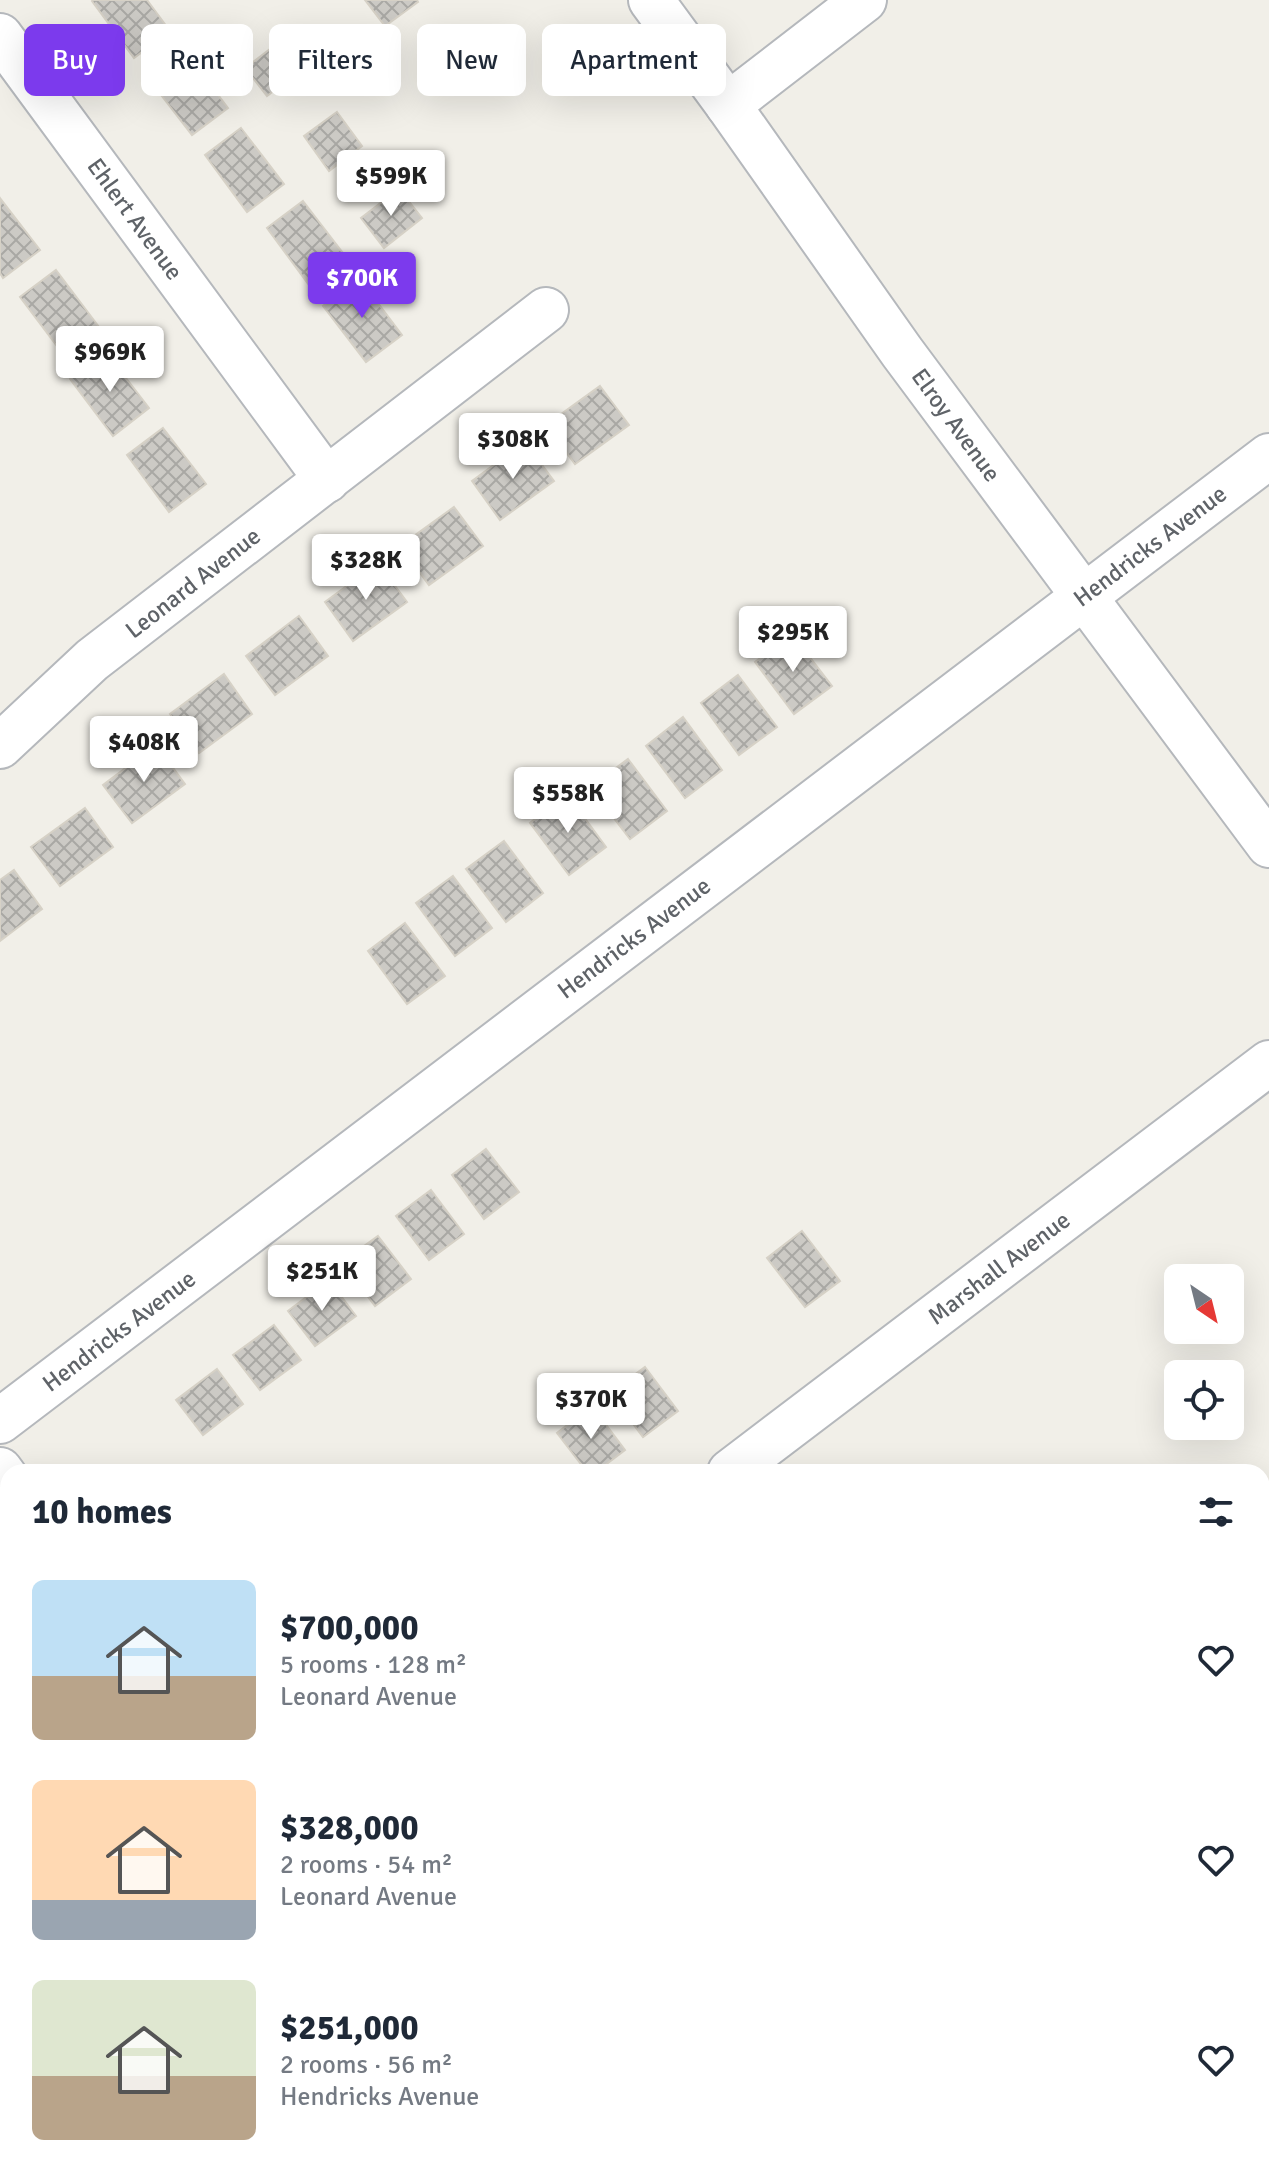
<!DOCTYPE html>
<meta charset="utf-8">
<style>
body{margin:0;font-family:Signika,sans-serif;background:#f2f2f3;color:#1f2937;height:100vh;display:flex;flex-direction:column;font-size:30px;white-space:nowrap}
*{box-sizing:border-box;margin:0}
p{font-size:26px;color:#747a83}
.icon{flex:none;width:44px;height:44px;fill:none;stroke:currentColor;stroke-width:2;stroke-linecap:round;stroke-linejoin:round}
.map{position:relative;flex:1;overflow:hidden}
.side{position:absolute;left:0px;top:1464px;width:1270px;height:714px;display:flex;flex-direction:column;background:#fff;border-radius:24px 24px 0 0;box-shadow:0 8px 32px #0002}
.side>*{flex:none}
.top-card{position:absolute;left:24px;top:24px;width:800px;height:72px;display:flex;gap:16px}
.needle{width:52px;rotate:145deg}
.tools{position:absolute;left:1164px;top:1264px;display:grid;gap:16px}
.tools a{display:grid;place-items:center;width:80px;height:80px;border-radius:12px;background:#fff;box-shadow:0 8px 32px #0002;font-size:40px}
.price{position:absolute;translate:-50% -68px;padding:0 18px;border-radius:8px;background:#fff;color:#222;font-size:26px;line-height:52px;filter:drop-shadow(0 2px 4px #0008)}
.price::after{content:'';position:absolute;left:50%;top:48px;width:24px;height:18px;margin-left:-12px;background:inherit;clip-path:polygon(0 0,100% 0,50% 100%)}
.price.active{background:#7c3aed;color:#fff}
ul{padding:0;list-style:none}
li{display:flex;align-items:center;gap:24px;height:200px;padding:0 32px}
li span{display:grid;place-items:center;flex:none;width:224px;height:160px;border-radius:12px;color:#555}
li>.icon{margin-inline-start:auto}
span .icon{width:96px;height:96px;fill:#fffc;stroke-width:1}
li b{font-size:34px}
h2{display:flex;justify-content:space-between;align-items:center;height:96px;padding:0 32px;font-size:34px}
.pill{padding:0 28px;border-radius:12px;background:#fff;box-shadow:0 8px 32px #0002;font-size:28px;line-height:72px}
.pill.active{background:#7c3aed;color:#fff}
.map>svg:first-child{display:block}
</style>
<div class="map">
<svg width="1269" height="2177" viewBox="0 0 1269 2177">
<defs>
<pattern id="building-cross-hatch" width="8" height="8" patternUnits="userSpaceOnUse" patternTransform="scale(2)"><rect width="8" height="8" fill="#cccac5"/><path d="M0 0l8 8M0 8l8-8" fill="none" stroke="#a9a8a4"/></pattern>
</defs>
<rect width="100%" height="100%" fill="#f1efe8"/>
<!-- building -->
<g fill="url(#building-cross-hatch)" stroke="#d6d1c6" stroke-width="2">
<path d="M93 0H147L170 31 134 58 92 1Z"/>
<path d="M365 0H417L418 2 385 26Z"/>
<path d="M278 43 299 71 267 96 245 68Z"/>
<path d="M185 51 228 108 192 135 148 78Z"/>
<path d="M337 112 362 146 329 171 304 136Z"/>
<path d="M241 128 284 184 247 212 205 155Z"/>
<path d="M399 189 422 218 384 248 361 218Z"/>
<path d="M0 198 40 250 3 278 0 273Z"/>
<path d="M303 201 346 257 309 285 267 228Z"/>
<path d="M56 270 99 327 63 354 20 297Z"/>
<path d="M359 278 402 335 366 362 323 306Z"/>
<path d="M106 352 149 408 113 436 70 379Z"/>
<path d="M600 386 629 425 575 464 546 425Z"/>
<path d="M163 428 206 484 169 512 127 455Z"/>
<path d="M525 442 554 481 500 520 472 481Z"/>
<path d="M454 507 483 546 429 585 400 546Z"/>
<path d="M378 563 407 602 353 641 325 602Z"/>
<path d="M299 616 328 656 275 695 246 656Z"/>
<path d="M792 634 832 686 794 714 755 662Z"/>
<path d="M224 674 252 714 199 753 170 714Z"/>
<path d="M738 675 777 727 739 755 701 703Z"/>
<path d="M683 717 722 770 685 798 646 746Z"/>
<path d="M156 745 185 784 132 823 103 785Z"/>
<path d="M628 759 667 811 630 839 590 787Z"/>
<path d="M567 794 606 847 569 875 530 823Z"/>
<path d="M85 808 113 847 60 886 31 847Z"/>
<path d="M504 841 543 893 506 922 466 869Z"/>
<path d="M14 870 42 909 0 941V880Z"/>
<path d="M453 876 492 928 455 956 416 903Z"/>
<path d="M405 923 445 976 407 1004 368 951Z"/>
<path d="M486 1149 519 1192 484 1219 452 1175Z"/>
<path d="M431 1190 464 1234 429 1260 396 1216Z"/>
<path d="M802 1231 840 1281 805 1307 767 1258Z"/>
<path d="M378 1236 411 1279 375 1306 342 1262Z"/>
<path d="M329 1280 356 1316 315 1346 288 1311Z"/>
<path d="M274 1325 301 1360 260 1390 233 1355Z"/>
<path d="M645 1367 678 1411 643 1437 610 1393Z"/>
<path d="M217 1369 243 1404 203 1435 176 1400Z"/>
<path d="M592 1406 625 1450 596 1472H587L557 1433Z"/>
</g>
<g fill="none" stroke-linecap="round" stroke-linejoin="round">
<defs>
<g id="minor">
<path d="M651 0 728 105 902 352 1269 845"/>
<path d="M0 36 327 480"/>
<path d="M728 105 864 0"/>
<path d="M0 746 92 660 546 310"/>
<path d="M0 1421 1269 456"/>
<path d="M0 1470 8 1481"/>
<path d="M730 1472 1269 1063"/>
<path d="M1262 1680 1269 1675"/>
<path d="M0 2049 8 2042"/>
<path d="M518 2170 523 2177"/>
<path d="M600 2177 610 2170"/>
</g>
</defs>
<!-- minor casing -->
<use href="#minor" stroke="#b5b8bc" stroke-width="48"/>
<!-- minor -->
<use href="#minor" stroke="#fff" stroke-width="44"/>
</g>
<g text-anchor="middle" dominant-baseline="central" stroke-width="8" stroke-linejoin="round" paint-order="stroke">
<!-- street labels -->
<g font-size="24" fill="#5f6368" stroke="#fff">
<text transform="translate(135 219) rotate(54)">Ehlert Avenue</text>
<text transform="translate(956 425) rotate(54)">Elroy Avenue</text>
<text transform="translate(1150 546) rotate(-37)">Hendricks Avenue</text>
<text transform="translate(193 583) rotate(-38)">Leonard Avenue</text>
<text transform="translate(634 938) rotate(-37)">Hendricks Avenue</text>
<text transform="translate(999 1268) rotate(-37)">Marshall Avenue</text>
<text transform="translate(119 1331) rotate(-37)">Hendricks Avenue</text>
</g>
</g>
</svg>
<div class="tools">
<a><svg class="needle" viewBox="-14 -14 28 28"><path d="M0-13l5 13h-10z" fill="#e53935"/><path d="M0 13l5-13h-10z" fill="#747a83"/></svg></a>
<a><svg class="icon" aria-label="locate" viewBox="0 0 24 24"><circle cx="12" cy="12" r="6"/><path d="M12 2v4M12 18v4M2 12h4M18 12h4"/></svg></a>
</div>
<b class="price" style="left:391px;top:218px">$599K</b>
<b class="price active" style="left:362px;top:320px">$700K</b>
<b class="price" style="left:110px;top:394px">$969K</b>
<b class="price" style="left:513px;top:481px">$308K</b>
<b class="price" style="left:366px;top:602px">$328K</b>
<b class="price" style="left:793px;top:674px">$295K</b>
<b class="price" style="left:144px;top:784px">$408K</b>
<b class="price" style="left:568px;top:835px">$558K</b>
<b class="price" style="left:322px;top:1313px">$251K</b>
<b class="price" style="left:591px;top:1441px">$370K</b>
<div class="top-card">
<a class="pill active">Buy</a>
<a class="pill">Rent</a>
<a class="pill">Filters</a>
<a class="pill">New</a>
<a class="pill">Apartment</a>
</div>
<section class="side">
<h2>10 homes<svg class="icon" aria-label="filters" viewBox="0 0 24 24"><path d="M4 7h16M4 17h16"/><circle cx="9" cy="7" r="2"/><circle cx="15" cy="17" r="2"/></svg></h2>
<ul>
<li><span style="background:linear-gradient(#bfe0f5 60%,#b9a48a 0)"><svg class="icon" aria-label="home" viewBox="0 0 24 24"><path d="M3 11l9-7 9 7M6 9v11h12V9"/></svg></span><div><b>$700,000</b><p>5 rooms · 128 m²</p><p>Leonard Avenue</p></div><svg class="icon" aria-label="heart" viewBox="0 0 24 24"><path d="M12 20l-8-8c-3-5 5-10 8-4 3-6 11-1 8 4z"/></svg></li>
<li><span style="background:linear-gradient(#ffd9b3 75%,#9aa5b1 0)"><svg class="icon" aria-label="home" viewBox="0 0 24 24"><path d="M3 11l9-7 9 7M6 9v11h12V9"/></svg></span><div><b>$328,000</b><p>2 rooms · 54 m²</p><p>Leonard Avenue</p></div><svg class="icon" aria-label="heart" viewBox="0 0 24 24"><path d="M12 20l-8-8c-3-5 5-10 8-4 3-6 11-1 8 4z"/></svg></li>
<li><span style="background:linear-gradient(#dfe7d0 60%,#b9a48a 0)"><svg class="icon" aria-label="home" viewBox="0 0 24 24"><path d="M3 11l9-7 9 7M6 9v11h12V9"/></svg></span><div><b>$251,000</b><p>2 rooms · 56 m²</p><p>Hendricks Avenue</p></div><svg class="icon" aria-label="heart" viewBox="0 0 24 24"><path d="M12 20l-8-8c-3-5 5-10 8-4 3-6 11-1 8 4z"/></svg></li>
</ul>
</section>
</div>
